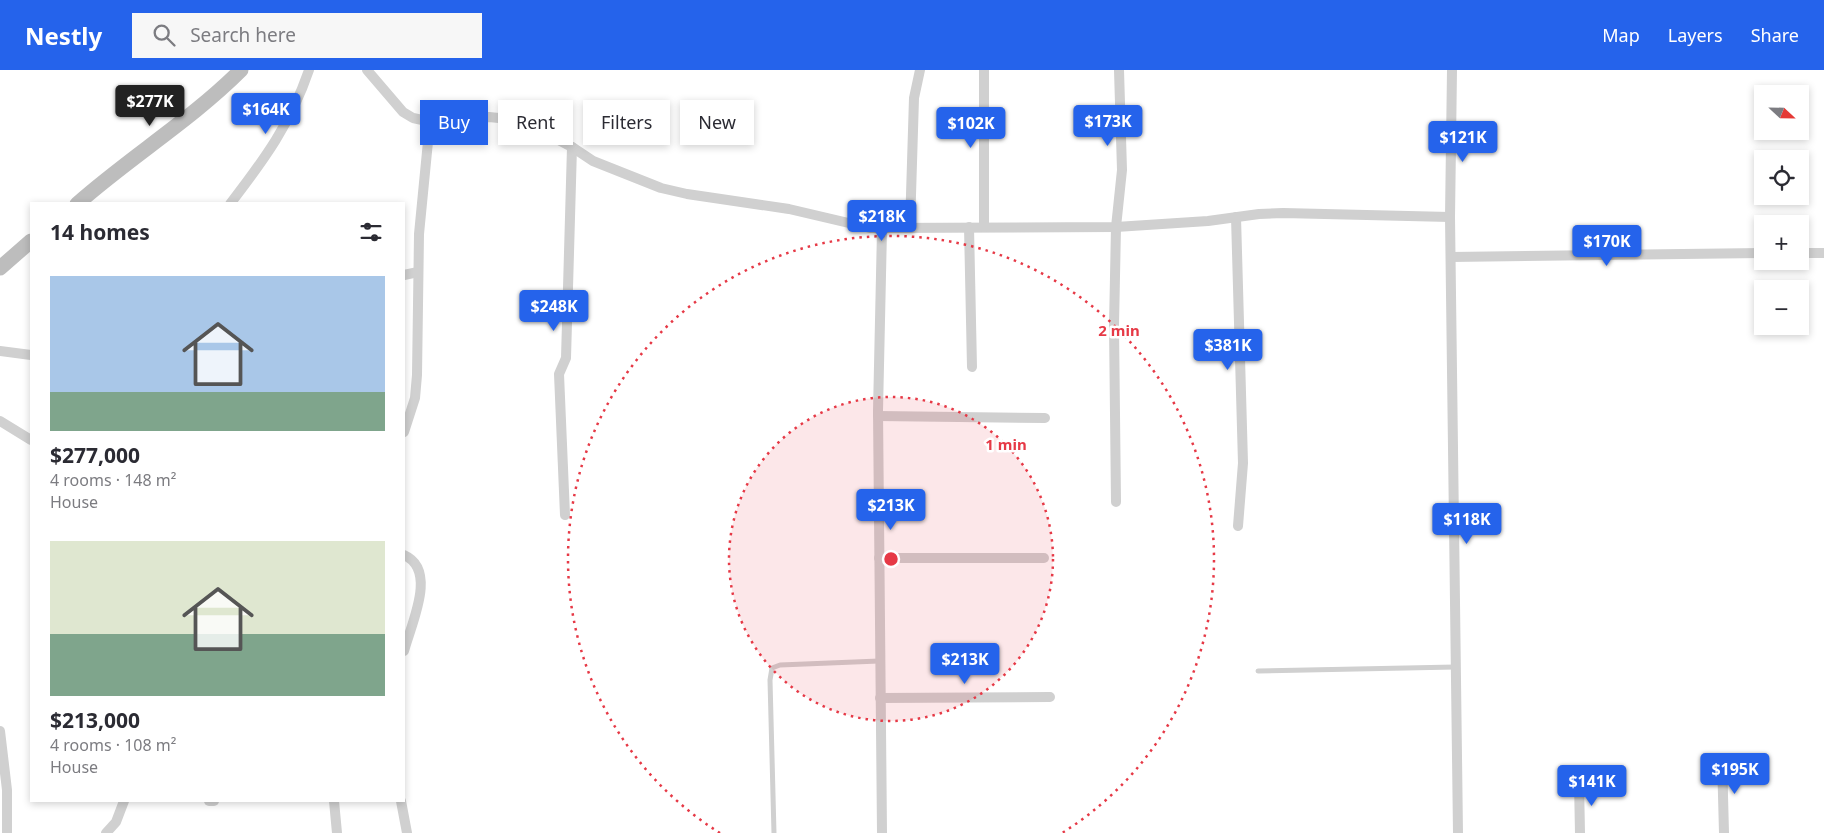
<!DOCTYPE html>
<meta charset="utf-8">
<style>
body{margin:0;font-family:"Noto Sans",sans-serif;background:#f7f7f7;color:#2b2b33;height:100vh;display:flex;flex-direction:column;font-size:19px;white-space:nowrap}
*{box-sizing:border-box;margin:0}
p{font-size:16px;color:#7c7c81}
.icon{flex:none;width:28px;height:28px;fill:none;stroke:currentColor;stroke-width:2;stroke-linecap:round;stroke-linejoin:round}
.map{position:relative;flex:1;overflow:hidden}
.drawer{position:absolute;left:30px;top:132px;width:375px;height:600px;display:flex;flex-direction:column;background:#fff;border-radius:0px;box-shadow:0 2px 8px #0003}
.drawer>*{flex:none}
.guide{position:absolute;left:420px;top:30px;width:475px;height:45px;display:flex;gap:10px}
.needle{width:32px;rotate:112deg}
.fabs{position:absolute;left:1754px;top:15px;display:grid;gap:10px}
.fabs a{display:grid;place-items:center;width:55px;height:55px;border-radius:0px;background:#fff;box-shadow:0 2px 8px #0003;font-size:25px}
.price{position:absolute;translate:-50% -42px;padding:0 11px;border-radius:5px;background:#2563eb;color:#fff;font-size:16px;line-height:32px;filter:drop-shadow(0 1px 2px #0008)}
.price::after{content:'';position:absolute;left:50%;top:30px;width:15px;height:11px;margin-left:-8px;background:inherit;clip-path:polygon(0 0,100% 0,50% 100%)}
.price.selected{background:#222;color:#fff}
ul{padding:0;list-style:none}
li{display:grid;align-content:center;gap:10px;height:265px;padding:0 20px}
li span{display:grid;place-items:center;height:155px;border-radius:0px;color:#555}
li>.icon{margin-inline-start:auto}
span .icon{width:90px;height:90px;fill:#fffc;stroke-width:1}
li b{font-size:21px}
h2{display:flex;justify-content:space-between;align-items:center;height:60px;padding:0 20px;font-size:21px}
.chip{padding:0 18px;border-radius:0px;background:#fff;box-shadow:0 2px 8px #0003;font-size:18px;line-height:45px}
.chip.selected{background:#2563eb;color:#fff}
header{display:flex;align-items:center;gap:30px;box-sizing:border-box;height:70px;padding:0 25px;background:#2563eb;color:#fff}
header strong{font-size:24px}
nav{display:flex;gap:28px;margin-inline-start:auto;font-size:18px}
.search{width:350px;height:45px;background:#f7f7f7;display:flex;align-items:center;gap:12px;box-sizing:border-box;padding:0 18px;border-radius:0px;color:#7c7c81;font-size:19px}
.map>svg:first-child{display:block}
</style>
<header>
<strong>Nestly</strong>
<div class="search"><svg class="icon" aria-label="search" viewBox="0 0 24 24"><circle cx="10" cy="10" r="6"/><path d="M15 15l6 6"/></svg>Search here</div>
<nav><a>Map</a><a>Layers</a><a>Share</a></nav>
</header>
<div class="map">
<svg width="1824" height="763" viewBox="0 0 1824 763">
<rect width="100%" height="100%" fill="#fff"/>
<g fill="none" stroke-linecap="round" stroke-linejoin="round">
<!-- lane -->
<g stroke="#d0d0d0" stroke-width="5">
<path d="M1258 601 1455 597"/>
<path d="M774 763 770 610 772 598 780 595 879 591"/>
</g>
<!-- street -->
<g stroke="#d0d0d0" stroke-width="10">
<path d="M367 0 403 42 413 48 427 51 489 47 509 49 536 58 572 77 593 91 661 118 687 124 789 139 870 158 1116 157 1208 151 1259 144 1283 143 1450 147"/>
<path d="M984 0V157"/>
<path d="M1452 0 1450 147 1458 763"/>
<path d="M230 134C264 90 291 53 309 0"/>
<path d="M1236 147 1243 393 1238 456"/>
<path d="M910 157 914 28 920 0"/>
<path d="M969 157 972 297"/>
<path d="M882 160 878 341 882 763"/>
<path d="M1800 183H1824"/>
<path d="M1451 187 1762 183"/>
<path d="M404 205 418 202"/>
<path d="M0 281 31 285"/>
<path d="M878 346 1045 348"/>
<path d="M0 351 31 370"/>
<path d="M404 362 415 328 417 305 419 164 430 51"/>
<path d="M1116 432 1114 256 1116 157 1122 100 1119 0"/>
<path d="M565 445 559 304 566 288 572 77"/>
<path d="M404 485C438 500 411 554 404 581"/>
<path d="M879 488H1044"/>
<path d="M880 628 1050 627"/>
<path d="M0 661 7 720V763"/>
<path d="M1722 688 1724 763"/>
<path d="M1579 712 1580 763"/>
<path d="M209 731H214"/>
<path d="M334 731 337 763"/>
<path d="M401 731 407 763"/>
<path d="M106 763 116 752 124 731"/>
</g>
<!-- secondary -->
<g stroke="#bdbdbd" stroke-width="15">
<path d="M77 134C130 87 191 50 241 0"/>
<path d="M0 198 31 171"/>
</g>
</g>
<!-- distance rings -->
<circle cx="891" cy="489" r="162" fill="#e63946" fill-opacity=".12"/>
<g fill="none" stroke="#e63946" stroke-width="2.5" stroke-dasharray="2.5 5">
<circle cx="891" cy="489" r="162"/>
<path d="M720 763A323 323 0 1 1 1062 763"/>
</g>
<circle cx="891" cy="489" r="8" fill="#e63946" stroke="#fff" stroke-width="2.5"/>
<g font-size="15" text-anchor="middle" font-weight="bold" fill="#e63946" stroke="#fff" stroke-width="5" stroke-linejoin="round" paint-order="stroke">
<text x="1119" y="266">2 min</text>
<text x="1006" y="380">1 min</text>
</g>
</svg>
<div class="fabs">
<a><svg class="needle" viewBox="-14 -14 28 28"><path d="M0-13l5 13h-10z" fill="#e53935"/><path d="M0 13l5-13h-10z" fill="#7c7c81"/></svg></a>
<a><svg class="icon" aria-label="locate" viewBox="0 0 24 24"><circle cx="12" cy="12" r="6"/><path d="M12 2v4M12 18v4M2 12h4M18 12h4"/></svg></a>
<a>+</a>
<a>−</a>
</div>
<b class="price selected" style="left:150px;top:57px">$277K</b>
<b class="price" style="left:266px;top:65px">$164K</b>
<b class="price" style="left:1108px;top:77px">$173K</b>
<b class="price" style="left:971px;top:79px">$102K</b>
<b class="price" style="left:1463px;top:93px">$121K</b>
<b class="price" style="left:882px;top:172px">$218K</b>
<b class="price" style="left:1607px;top:197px">$170K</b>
<b class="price" style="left:554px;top:262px">$248K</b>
<b class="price" style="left:1228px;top:301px">$381K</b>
<b class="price" style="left:891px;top:461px">$213K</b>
<b class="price" style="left:1467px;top:475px">$118K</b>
<b class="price" style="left:965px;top:615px">$213K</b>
<b class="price" style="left:1735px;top:725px">$195K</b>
<b class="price" style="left:1592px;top:737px">$141K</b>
<div class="guide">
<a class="chip selected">Buy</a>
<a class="chip">Rent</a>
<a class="chip">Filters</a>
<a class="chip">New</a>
</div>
<section class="drawer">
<h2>14 homes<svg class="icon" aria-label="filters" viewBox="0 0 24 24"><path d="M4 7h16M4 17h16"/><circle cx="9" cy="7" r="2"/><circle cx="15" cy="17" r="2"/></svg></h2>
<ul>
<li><span style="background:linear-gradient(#a9c7e8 75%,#7fa58c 0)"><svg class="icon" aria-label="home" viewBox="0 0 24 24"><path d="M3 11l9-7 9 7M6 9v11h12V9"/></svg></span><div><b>$277,000</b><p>4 rooms · 148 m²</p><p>House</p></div></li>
<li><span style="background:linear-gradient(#dfe7d0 60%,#7fa58c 0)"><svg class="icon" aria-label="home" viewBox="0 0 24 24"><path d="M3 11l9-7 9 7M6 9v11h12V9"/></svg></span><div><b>$213,000</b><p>4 rooms · 108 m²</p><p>House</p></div></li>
</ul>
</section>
</div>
